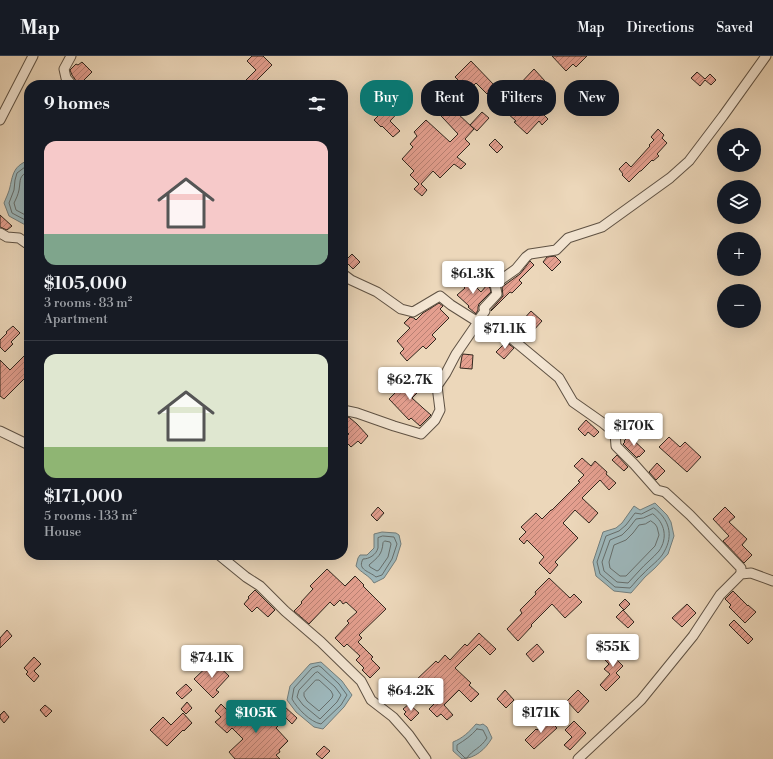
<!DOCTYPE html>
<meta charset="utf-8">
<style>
body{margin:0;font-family:"Libre Bodoni",serif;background:#242831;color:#f1f3f6;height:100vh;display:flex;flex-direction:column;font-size:15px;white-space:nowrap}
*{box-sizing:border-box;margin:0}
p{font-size:13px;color:#9ea1a6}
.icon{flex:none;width:22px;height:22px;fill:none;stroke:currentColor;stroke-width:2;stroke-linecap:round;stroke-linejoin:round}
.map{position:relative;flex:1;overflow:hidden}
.drawer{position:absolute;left:24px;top:24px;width:324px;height:480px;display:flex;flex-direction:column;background:#171b24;border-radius:16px;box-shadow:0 4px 16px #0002}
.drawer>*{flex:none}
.guide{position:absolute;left:360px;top:24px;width:353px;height:36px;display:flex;gap:8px}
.tools{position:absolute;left:717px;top:72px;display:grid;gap:8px}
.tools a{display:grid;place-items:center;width:44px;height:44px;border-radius:50%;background:#171b24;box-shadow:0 4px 16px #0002;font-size:20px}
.price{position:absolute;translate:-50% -34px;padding:0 9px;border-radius:4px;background:#fff;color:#222;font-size:13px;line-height:26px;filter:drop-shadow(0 1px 2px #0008)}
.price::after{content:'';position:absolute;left:50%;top:24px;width:12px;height:9px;margin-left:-6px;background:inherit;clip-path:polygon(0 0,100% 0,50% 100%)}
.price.selected{background:#0f766e;color:#fff}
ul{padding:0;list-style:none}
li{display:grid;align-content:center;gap:8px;height:212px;padding:0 20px}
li+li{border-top:1px solid #363941}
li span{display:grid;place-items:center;height:124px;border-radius:12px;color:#555}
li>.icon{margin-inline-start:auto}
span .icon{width:72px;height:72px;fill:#fffc;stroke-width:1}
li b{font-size:17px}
h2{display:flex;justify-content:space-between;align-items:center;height:48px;padding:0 20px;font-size:17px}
.pill{padding:0 14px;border-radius:16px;background:#171b24;box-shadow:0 4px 16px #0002;font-size:14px;line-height:36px}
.pill.selected{background:#0f766e;color:#fff}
header{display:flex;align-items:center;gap:24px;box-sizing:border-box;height:56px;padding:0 20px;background:#171b24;border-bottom:1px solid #363941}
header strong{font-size:19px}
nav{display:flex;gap:22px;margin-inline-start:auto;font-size:14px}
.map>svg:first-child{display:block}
</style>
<header>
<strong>Map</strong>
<nav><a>Map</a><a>Directions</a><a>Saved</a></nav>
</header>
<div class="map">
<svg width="773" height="703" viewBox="0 0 773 703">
<defs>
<pattern id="building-hatch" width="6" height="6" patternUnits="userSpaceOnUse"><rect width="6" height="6" fill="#e49f8f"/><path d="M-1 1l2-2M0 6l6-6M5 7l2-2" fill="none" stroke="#b98174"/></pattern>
</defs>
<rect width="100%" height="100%" fill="#ecd7ba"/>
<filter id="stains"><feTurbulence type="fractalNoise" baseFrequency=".005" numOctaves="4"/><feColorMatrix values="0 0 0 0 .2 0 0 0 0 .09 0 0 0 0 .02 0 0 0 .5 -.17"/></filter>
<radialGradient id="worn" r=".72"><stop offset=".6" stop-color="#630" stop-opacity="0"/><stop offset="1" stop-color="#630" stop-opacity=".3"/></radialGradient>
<!-- water -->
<g fill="#9db7bb" stroke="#717d7c">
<path d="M29 104V171L9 160 4 147C6 142 9 136 10 131 13 117 14 110 29 104Z"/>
<path d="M655 447 667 459 671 466 674 480 668 498 655 512 645 521 631 537 614 535 596 520 593 506 603 476 616 472 622 467 634 450 640 454Z"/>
<path d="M382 476 396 477 399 479 401 488 396 504 384 522 374 527C369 519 361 517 356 510L358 502 360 499H367L374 492V478Z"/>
<path d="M321 606 342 625 352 639 344 651 323 673 314 671 296 656 287 644 290 630 310 608Z"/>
<path d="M476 668 480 669 483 668 487 671 492 682C485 694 475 702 462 703L453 695V686C463 682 469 676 476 668Z"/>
</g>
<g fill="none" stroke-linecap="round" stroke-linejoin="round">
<!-- shore -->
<g stroke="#666e6c" stroke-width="1">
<path d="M29 108 17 117 15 124 14 134 9 147 12 157 29 166"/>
<path d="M29 114C18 122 21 122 19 134 18 139 16 143 14 147L16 154 29 161"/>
<path d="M654 452C669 463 674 479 664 496 660 504 649 511 643 518 638 522 634 528 630 532L615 531 600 518 597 506 606 480 619 475 626 469 635 457 641 458Z"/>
<path d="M653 458C665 467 668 482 659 495 653 502 645 508 639 515 635 519 632 523 628 527L617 526 604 515 602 506 610 484 622 479 629 472 636 463 643 462Z"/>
<path d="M651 465 655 468 657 471 659 479 655 490 626 520H620L610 512 609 506 614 489 626 484 633 477 639 469 645 468Z"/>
<path d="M383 480 394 481 397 488 392 503 382 519 376 521C369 515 357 514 363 503 369 503 376 499 378 492 378 489 378 485 378 482Z"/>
<path d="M385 485 390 486 391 488 388 501 379 514 377 515 370 511 369 509C378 501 382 499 383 487Z"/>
<path d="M319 610 321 611 339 628 347 639 341 649 321 668C310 666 297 652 292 643L294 632 312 612Z"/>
<path d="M318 616 335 631 341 639 337 646 320 663 303 649 297 641 299 634 315 617Z"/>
<path d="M316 624H319L331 635 333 639 332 642 319 655 307 645 304 640V637Z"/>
<path d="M477 673 483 674 487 682C481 692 472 694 467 702H465L457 694V689C465 684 471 680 477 673Z"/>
</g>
</g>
<!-- building -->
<g fill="url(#building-hatch)" stroke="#30261d">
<path d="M252 0H263L272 9 252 29H241L256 14 247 5Z"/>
<path d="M552 0H587L576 11 573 8 566 15Z"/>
<path d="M471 5 495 30 487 38 476 27 457 46 460 49 455 55 474 73 465 83 470 88 457 101 466 108 461 113 454 108 440 122 433 115 421 128 427 134 422 140 414 133 419 128 410 119 414 115 402 103 413 91 410 88 417 80 414 76 426 64 450 86 458 78 428 46 429 44 428 43 430 41 424 35 432 27 440 35 442 33 446 38 459 25 455 21Z"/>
<path d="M82 6 92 16 79 29 72 19 70 14 76 8 78 9Z"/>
<path d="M534 13 545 25 540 30 541 31 540 32 543 35 536 42 540 47 536 51 548 63 542 69 539 65 527 78 514 66 516 65 507 57 515 49 517 51 527 41 517 31Z"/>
<path d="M697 16 705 23 710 18 716 24 711 29 705 24 700 30 691 22Z"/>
<path d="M399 41 406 48 390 65 400 75 393 81 382 70 381 71 374 64 383 55 385 57Z"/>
<path d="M482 56 489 62 477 75 470 69Z"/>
<path d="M658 73 664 79 662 82 667 87 657 98 659 100 653 105 652 104 641 115H640L629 126 622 119 623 118 619 113 626 106 631 111 650 90 649 89 654 84 651 81Z"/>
<path d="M495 83 503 91 497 97 489 89Z"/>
<path d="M0 159 12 170 7 174 0 171Z"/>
<path d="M352 198 360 206 353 213 345 205Z"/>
<path d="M555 200 561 206 552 215 543 206 547 201Z"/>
<path d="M530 205 534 209 519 224 522 227 512 237 510 236 491 255V254L503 240 502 231 520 218Z"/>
<path d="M466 221 481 236 487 229 490 232 491 236 479 248 478 251V254L476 258 468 251 469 250 457 239 465 232 460 227Z"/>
<path d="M439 247 443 250 440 253 449 262 432 279 436 283 426 293 423 290 407 305 400 297 404 293 397 285 410 272 404 267 410 261 414 262 416 264 423 257Z"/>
<path d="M531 255 542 265 533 275 522 265Z"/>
<path d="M13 270 20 277 11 286 13 288 5 296 0 291V284L7 277 6 276Z"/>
<path d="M506 286 514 292 504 303 496 296Z"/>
<path d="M29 295V318L4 343 0 340V304L10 314Z"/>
<path d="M463 298 473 299 472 313 460 312 462 300Z"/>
<path d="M410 318 423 331 412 342 423 352 431 359 420 370 411 362 409 364 389 343 402 330 400 328Z"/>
<path d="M348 361 350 362 357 368 368 380 361 388 358 385 351 391 343 383 349 378 343 372V367Z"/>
<path d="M586 364 599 376 594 381 588 376 585 380 578 373Z"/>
<path d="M629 380 645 395 639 401 638 400 637 402 623 388 625 386 624 385Z"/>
<path d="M669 381 680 391 685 386 701 401 687 416 659 391Z"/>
<path d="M617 399 628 411 624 415 612 404Z"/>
<path d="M582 402 591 410 595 405 607 416 606 418 616 427 609 434 600 424 582 442 598 457 589 467 575 454 564 466 563 467 578 482 555 506 558 509 550 518 539 507 544 501 527 484 524 488 519 483 526 476 521 471 536 457 542 463 551 454H552L580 426 578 425 584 419 574 410Z"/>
<path d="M657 407 665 415 656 424 649 416Z"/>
<path d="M378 451 384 457 377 465 371 459Z"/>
<path d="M725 451 735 461 729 466 747 483 742 489 752 499 744 507 723 485 729 480 713 463Z"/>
<path d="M327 513 345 530 355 520 364 529 363 530 386 553 359 579 362 582 358 586 373 601 371 603 380 612 370 622 362 614 364 612 356 604 360 600 347 588 344 591 335 582 349 567 347 565 357 556 346 546 343 548 340 544 334 550 330 546 309 568 294 555 302 547 301 546 313 533 310 530Z"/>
<path d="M549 522 570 542 574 538 582 546 565 562 552 548 531 569 532 570 518 585 507 573 522 557 520 554 536 538 535 536Z"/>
<path d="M255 534 275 554 268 561 257 551 252 556 244 548 249 542 248 541Z"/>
<path d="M733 535 748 550V549L756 556 745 567 729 551 731 549 725 543Z"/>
<path d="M625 543 630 548 624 554 619 549Z"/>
<path d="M687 548 696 557 682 571 672 562Z"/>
<path d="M623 554 634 566 628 572 616 561Z"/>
<path d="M734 564 753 583 748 588 729 569Z"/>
<path d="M7 574 12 580 0 592V582Z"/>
<path d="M479 577 496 593 490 599 479 588 455 612 471 627 469 629 479 638 471 646 459 634 444 649 453 659 447 664 441 658 437 661 429 653 434 648 433 647 438 641 436 640 441 635 431 625 422 635 414 626 436 605 438 607 445 599 450 604 465 588 467 590Z"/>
<path d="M537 588 544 596 533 606 526 598Z"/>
<path d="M622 588 627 593 617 604 623 610 616 617 620 621 606 635 600 629 610 618 604 613 609 608 605 604Z"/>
<path d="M34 601 41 608 34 615 39 620 34 626 26 618 28 616 24 612Z"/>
<path d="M213 605 229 620 216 634 219 636 213 642 194 623Z"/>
<path d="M186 628 192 634 182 643 176 637Z"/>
<path d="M505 634 514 644 506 652 497 643Z"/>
<path d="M578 634 589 645 578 657 567 645Z"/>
<path d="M187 646 192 652 186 658 181 653Z"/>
<path d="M221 648 237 664 240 662 248 669 263 654 272 662 284 650 297 662 292 668 286 662 276 672 288 685 279 694 280 696 276 699 280 703H235L229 696 243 683 232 672 227 677 215 666 221 661 215 655Z"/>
<path d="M409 648 419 657 411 665 404 658 406 656 403 653Z"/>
<path d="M45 649 52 655 46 661 40 654Z"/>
<path d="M4 655 9 661 4 667 0 662V659Z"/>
<path d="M183 657 192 667 184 675 183 674 167 690 150 674 163 661 171 669Z"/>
<path d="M548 663 557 672 534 693 525 684 536 673 537 674Z"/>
<path d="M574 665 586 677 570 694 564 689 572 681 565 674Z"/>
<path d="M324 690 330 695 322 703 316 698Z"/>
</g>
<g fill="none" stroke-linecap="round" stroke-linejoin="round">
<defs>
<g id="street">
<path d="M71 0 64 13 66 22 72 29"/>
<path d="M0 64 33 0"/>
<path d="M0 177 7 181 19 182 29 189"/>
<path d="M343 218 351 224 377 236 401 253 413 256 440 240 451 249 478 266"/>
<path d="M477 266 485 255 484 252 497 238 495 228 516 213 526 201 530 198 556 194 568 182 602 171 670 122 689 105 723 60 766 0"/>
<path d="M343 354 357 357 394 370 421 378 435 364 440 354 437 330 446 317 456 298 478 266 506 278 559 322 573 346 603 367 615 377 616 390 634 408 657 434 665 436 690 459 741 512V518"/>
<path d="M0 375 29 389"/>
<path d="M219 499 246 521 260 530 285 555 321 586 361 625 371 644 393 661 409 679 426 703"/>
<path d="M578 703 641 644 693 580 720 539 741 518 751 517 773 525"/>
</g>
</defs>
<!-- street casing -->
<use href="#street" stroke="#5f5244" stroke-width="11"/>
<!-- street -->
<use href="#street" stroke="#f3e5d2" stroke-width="9"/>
</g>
<rect width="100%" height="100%" filter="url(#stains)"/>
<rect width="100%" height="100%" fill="url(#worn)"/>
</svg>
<div class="tools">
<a><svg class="icon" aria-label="locate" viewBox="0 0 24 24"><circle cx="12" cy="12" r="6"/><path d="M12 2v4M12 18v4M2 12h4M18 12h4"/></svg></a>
<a><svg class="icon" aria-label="layers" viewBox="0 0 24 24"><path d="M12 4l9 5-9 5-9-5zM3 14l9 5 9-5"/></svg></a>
<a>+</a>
<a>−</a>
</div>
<b class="price" style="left:473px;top:239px">$61.3K</b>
<b class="price" style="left:505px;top:294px">$71.1K</b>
<b class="price" style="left:410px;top:345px">$62.7K</b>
<b class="price" style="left:634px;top:391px">$170K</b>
<b class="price" style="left:613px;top:612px">$55K</b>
<b class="price" style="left:212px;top:623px">$74.1K</b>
<b class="price" style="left:411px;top:656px">$64.2K</b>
<b class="price selected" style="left:256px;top:678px">$105K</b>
<b class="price" style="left:541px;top:678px">$171K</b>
<div class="guide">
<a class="pill selected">Buy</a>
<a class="pill">Rent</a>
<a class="pill">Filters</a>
<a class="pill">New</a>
</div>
<section class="drawer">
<h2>9 homes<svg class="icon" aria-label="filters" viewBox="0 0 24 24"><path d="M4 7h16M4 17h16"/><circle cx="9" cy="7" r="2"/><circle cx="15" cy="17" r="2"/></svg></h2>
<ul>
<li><span style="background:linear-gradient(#f6c9c9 75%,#7fa58c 0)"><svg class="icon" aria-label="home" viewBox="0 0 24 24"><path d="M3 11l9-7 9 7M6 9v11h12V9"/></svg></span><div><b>$105,000</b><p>3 rooms · 83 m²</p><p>Apartment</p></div></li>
<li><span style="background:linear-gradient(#dfe7d0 75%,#8fb573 0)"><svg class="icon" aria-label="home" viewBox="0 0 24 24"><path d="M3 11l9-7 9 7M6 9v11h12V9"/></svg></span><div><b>$171,000</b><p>5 rooms · 133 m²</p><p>House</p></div></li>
</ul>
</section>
</div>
